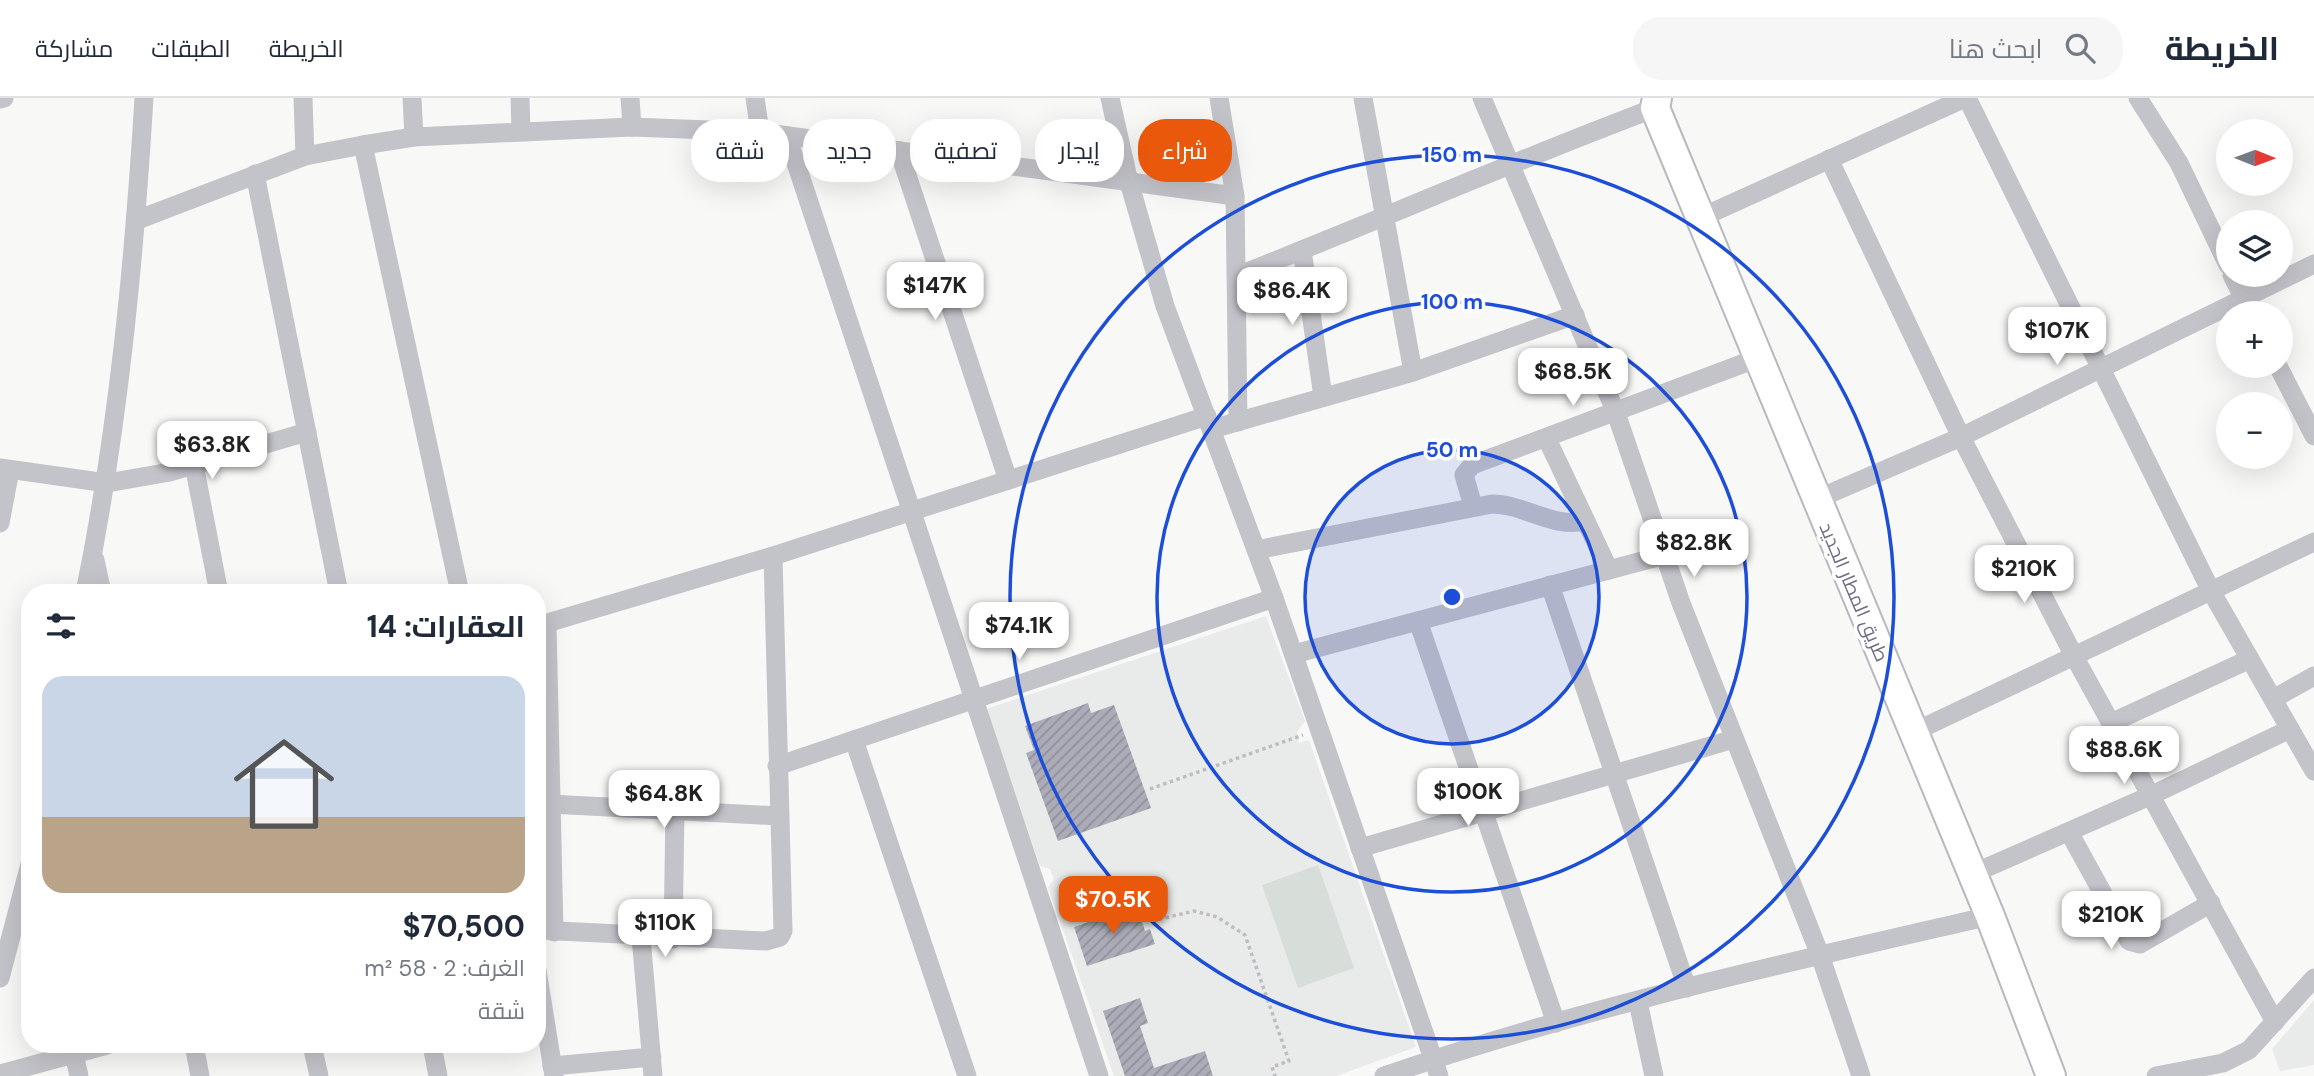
<!DOCTYPE html>
<html lang="ar">
<meta charset="utf-8">
<style>
body{margin:0;font-family:"DM Sans",Cairo,sans-serif;background:#f6f6f7;color:#1f2937;direction:rtl;height:100vh;display:flex;flex-direction:column;font-size:26px;white-space:nowrap}
*{box-sizing:border-box;margin:0}
p{font-size:23px;color:#747a83}
.icon{flex:none;width:38px;height:38px;fill:none;stroke:currentColor;stroke-width:2;stroke-linecap:round;stroke-linejoin:round}
.map{position:relative;flex:1;overflow:hidden;direction:ltr}
.sheet{position:absolute;left:21px;top:486px;width:525px;height:469px;display:flex;flex-direction:column;background:#fff;border-radius:28px;box-shadow:0 7px 28px #0002;direction:rtl}
.sheet>*{flex:none}
.hud{position:absolute;left:567px;top:21px;width:665px;height:63px;direction:rtl;display:flex;gap:14px}
.needle{width:46px;rotate:91deg}
.fabs{position:absolute;left:2216px;top:21px;display:grid;gap:14px}
.fabs a{display:grid;place-items:center;width:77px;height:77px;border-radius:50%;background:#fff;box-shadow:0 7px 28px #0002;font-size:35px}
.price{position:absolute;translate:-50% -60px;padding:0 16px;border-radius:14px;background:#fff;color:#222;font-size:23px;line-height:46px;filter:drop-shadow(0 2px 4px #0008)}
.price::after{content:'';position:absolute;left:50%;top:42px;width:21px;height:16px;margin-left:-10px;background:inherit;clip-path:polygon(0 0,100% 0,50% 100%)}
.price.selected{background:#ea580c;color:#fff}
ul{padding:0;list-style:none}
li{display:grid;align-content:center;gap:14px;height:371px;padding:0 21px}
li span{display:grid;place-items:center;height:217px;border-radius:21px;color:#555}
li>.icon{margin-inline-start:auto}
span .icon{width:126px;height:126px;fill:#fffc;stroke-width:1}
li b{font-size:30px}
h2{display:flex;justify-content:space-between;align-items:center;height:84px;padding:0 21px;font-size:30px}
.tag{padding:0 24px;border-radius:28px;background:#fff;box-shadow:0 7px 28px #0002;font-size:24px;line-height:63px}
.tag.selected{background:#ea580c;color:#fff}
header{display:flex;align-items:center;gap:42px;box-sizing:border-box;height:98px;padding:0 35px;background:#fff;border-bottom:2px solid #e0e1e3}
header strong{font-size:33px}
nav{display:flex;gap:38px;margin-inline-start:auto;font-size:24px}
.search{width:490px;height:63px;background:#f6f6f7;display:flex;align-items:center;gap:18px;box-sizing:border-box;padding:0 24px;border-radius:28px;color:#747a83;font-size:26px}
.map>svg:first-child{display:block}
</style>
<header>
<strong>الخريطة</strong>
<div class="search"><svg class="icon" aria-label="search" viewBox="0 0 24 24"><circle cx="10" cy="10" r="6"/><path d="M15 15l6 6"/></svg>ابحث هنا</div>
<nav><a>الخريطة</a><a>الطبقات</a><a>مشاركة</a></nav>
</header>
<div class="map">
<svg width="2314" height="978" viewBox="0 0 2314 978">
<defs>
<pattern id="building-hatch" width="6" height="6" patternUnits="userSpaceOnUse" patternTransform="scale(1.75)"><rect width="6" height="6" fill="#acacb8"/><path d="M-1 1l2-2M0 6l6-6M5 7l2-2" fill="none" stroke="#90909b"/></pattern>
</defs>
<rect width="100%" height="100%" fill="#f8f9f7"/>
<!-- built -->
<g fill="#e9eaea">
<path d="M1266 518 1305 623 1297 634 1299 645 1309 642 1416 949 1336 978H1114L1048 789 1054 781 1050 771 1040 768 986 611Z"/>
<path d="M2314 902V967L2280 973 2272 951Z"/>
</g>
<!-- green -->
<path fill="#d7ddd8" d="M1318 767 1354 870 1298 890 1262 787Z"/>
<!-- building -->
<g fill="url(#building-hatch)">
<path d="M1088 605 1091 615 1114 607 1151 710 1058 743 1026 655 1034 652 1025 628Z"/>
<path d="M1137 808 1145 833 1150 831 1155 846 1087 868 1074 829Z"/>
<path d="M1140 900 1148 925 1140 928 1154 970 1205 953 1213 978H1125L1103 913Z"/>
</g>
<g fill="none" stroke-linecap="round" stroke-linejoin="round">
<defs>
<path id="secondary" d="M1657 0 1655 10 1990 818 2051 978"/>
</defs>
<!-- secondary casing -->
<use href="#secondary" stroke="#b8b8c0" stroke-width="32"/>
<!-- path -->
<g stroke="#bdbdc2" stroke-width="3.5" stroke-dasharray="3.5 3.5" stroke-linecap="butt">
<path d="M1150 691 1303 637"/>
<path d="M1152 823 1194 813 1217 819 1245 837 1289 963 1272 969 1275 978"/>
</g>
<!-- street -->
<g stroke="#c3c3ca" stroke-width="19">
<path d="M303 0 305 58"/>
<path d="M412 0 414 39"/>
<path d="M520 0 521 33"/>
<path d="M630 0 632 29"/>
<path d="M755 0 760 34"/>
<path d="M1110 0 1129 84 1165 208 1274 500 1439 978"/>
<path d="M1219 0 1235 98 1238 324"/>
<path d="M1363 0 1413 274"/>
<path d="M1482 0 1616 315 1681 505 1820 857 1861 978"/>
<path d="M1967 0 2211 493 2314 673"/>
<path d="M2138 0 2179 65 2228 167"/>
<path d="M0 1 4 0"/>
<path d="M787 38 1099 978"/>
<path d="M363 47 460 495"/>
<path d="M899 53 1008 382"/>
<path d="M1829 61 1961 339 2074 558 2275 924"/>
<path d="M255 76 339 495"/>
<path d="M1700 120 1965 0"/>
<path d="M137 122 305 58 363 47 414 39 632 29 760 34 1235 98"/>
<path d="M1302 152 1323 299"/>
<path d="M2232 177 2251 215"/>
<path d="M1237 178C1377 123 1514 63 1655 10"/>
<path d="M2278 268 2314 338"/>
<path d="M1212 331 1413 274 1575 217"/>
<path d="M1547 341 1609 472"/>
<path d="M194 367 219 495"/>
<path d="M0 370 107 385 170 374 307 334"/>
<path d="M1815 402 1961 339 2314 166"/>
<path d="M1473 408 1464 377 1472 367 1758 260"/>
<path d="M0 425 10 372"/>
<path d="M1256 452 1492 406C1524 406 1553 431 1586 423"/>
<path d="M95 462 102 495"/>
<path d="M1550 487 1687 890"/>
<path d="M85 495C118 332 134 166 144 0"/>
<path d="M1418 523 1556 925"/>
<path d="M547 526 554 834"/>
<path d="M537 528 773 458 1207 318"/>
<path d="M1294 556 1665 457"/>
<path d="M2273 601 2314 578"/>
<path d="M2111 625 2250 561"/>
<path d="M1914 634 2314 444"/>
<path d="M854 642 967 978"/>
<path d="M777 668 1274 500"/>
<path d="M550 706 779 718"/>
<path d="M2069 734 2129 843 2140 846 2211 805"/>
<path d="M1360 750 1734 641"/>
<path d="M1972 776 2152 697 2290 631"/>
<path d="M537 832 766 843 780 839 783 833 773 458"/>
<path d="M641 839 653 978"/>
<path d="M673 841 675 712"/>
<path d="M537 872 554 978"/>
<path d="M0 880 30 766"/>
<path d="M1638 904 1654 978"/>
<path d="M72 947 79 978"/>
<path d="M194 947 200 978"/>
<path d="M312 947 319 978"/>
<path d="M432 947 438 978"/>
<path d="M552 968 652 959"/>
<path d="M0 976 107 947"/>
<path d="M1384 978C1581 910 1786 865 1990 818"/>
<path d="M2156 978 2223 965 2249 952 2314 880"/>
</g>
<!-- secondary -->
<use href="#secondary" stroke="#fff" stroke-width="28"/>
</g>
<!-- distance rings -->
<circle cx="1452" cy="499" r="147" fill="#1d4ed8" fill-opacity=".12"/>
<g fill="none" stroke="#1d4ed8" stroke-width="3.5">
<circle cx="1452" cy="499" r="147"/>
<circle cx="1452" cy="499" r="295"/>
<circle cx="1452" cy="499" r="442"/>
</g>
<g text-anchor="middle" dominant-baseline="central" stroke-width="7" stroke-linejoin="round" paint-order="stroke">
<!-- street labels -->
<g font-size="19" fill="#6c6c84" stroke="#fff">
<text transform="translate(1854 494) rotate(67)">طريق المطار الجديد</text>
</g>
</g>
<circle cx="1452" cy="499" r="10" fill="#1d4ed8" stroke="#fff" stroke-width="3.5"/>
<g font-size="21" text-anchor="middle" font-weight="bold" fill="#1d4ed8" stroke="#fff" stroke-width="7" stroke-linejoin="round" paint-order="stroke">
<text x="1452" y="64">150 m</text>
<text x="1452" y="211">100 m</text>
<text x="1452" y="359">50 m</text>
</g>
</svg>
<div class="fabs">
<a><svg class="needle" viewBox="-14 -14 28 28"><path d="M0-13l5 13h-10z" fill="#e53935"/><path d="M0 13l5-13h-10z" fill="#747a83"/></svg></a>
<a><svg class="icon" aria-label="layers" viewBox="0 0 24 24"><path d="M12 4l9 5-9 5-9-5zM3 14l9 5 9-5"/></svg></a>
<a>+</a>
<a>−</a>
</div>
<b class="price" style="left:935px;top:224px">$147K</b>
<b class="price" style="left:1292px;top:229px">$86.4K</b>
<b class="price" style="left:2057px;top:269px">$107K</b>
<b class="price" style="left:1573px;top:310px">$68.5K</b>
<b class="price" style="left:212px;top:383px">$63.8K</b>
<b class="price" style="left:1694px;top:481px">$82.8K</b>
<b class="price" style="left:2024px;top:507px">$210K</b>
<b class="price" style="left:1019px;top:564px">$74.1K</b>
<b class="price" style="left:2124px;top:688px">$88.6K</b>
<b class="price" style="left:1468px;top:730px">$100K</b>
<b class="price" style="left:664px;top:732px">$64.8K</b>
<b class="price selected" style="left:1113px;top:838px">$70.5K</b>
<b class="price" style="left:2111px;top:853px">$210K</b>
<b class="price" style="left:665px;top:861px">$110K</b>
<div class="hud">
<a class="tag selected">شراء</a>
<a class="tag">إيجار</a>
<a class="tag">تصفية</a>
<a class="tag">جديد</a>
<a class="tag">شقة</a>
</div>
<section class="sheet">
<h2>العقارات: 14<svg class="icon" aria-label="filters" viewBox="0 0 24 24"><path d="M4 7h16M4 17h16"/><circle cx="9" cy="7" r="2"/><circle cx="15" cy="17" r="2"/></svg></h2>
<ul>
<li><span style="background:linear-gradient(#c9d6e8 65%,#b9a48a 0)"><svg class="icon" aria-label="home" viewBox="0 0 24 24"><path d="M3 11l9-7 9 7M6 9v11h12V9"/></svg></span><div><b>$70,500</b><p>الغرف: 2 · 58 m²</p><p>شقة</p></div></li>
</ul>
</section>
</div>
